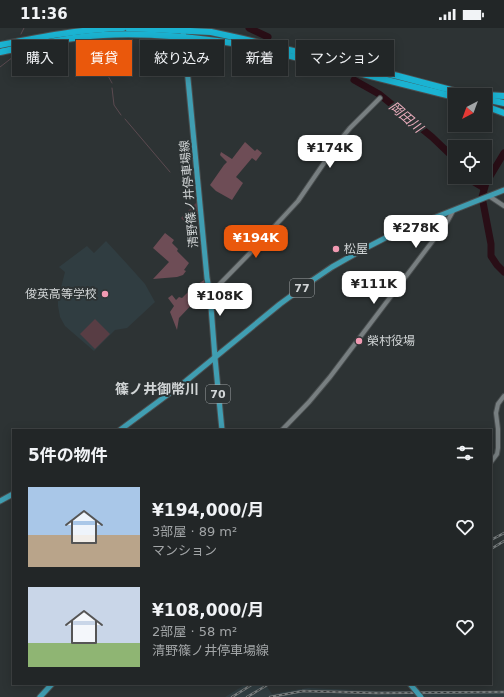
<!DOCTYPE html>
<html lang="ja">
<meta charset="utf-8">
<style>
body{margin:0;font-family:"DejaVu Sans","Noto Sans JP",sans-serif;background:#2a2e2f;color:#f1f3f6;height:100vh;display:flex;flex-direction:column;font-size:15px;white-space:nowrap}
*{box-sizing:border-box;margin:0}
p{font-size:13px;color:#a2a5a7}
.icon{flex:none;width:22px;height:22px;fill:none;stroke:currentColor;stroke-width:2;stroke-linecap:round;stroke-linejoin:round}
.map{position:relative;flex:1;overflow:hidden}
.drawer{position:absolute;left:12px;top:401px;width:480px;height:256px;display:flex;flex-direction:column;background:#222627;border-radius:0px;box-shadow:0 2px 10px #0003,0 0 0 1px #3f4344}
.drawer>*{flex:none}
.banner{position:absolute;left:12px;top:12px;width:480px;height:36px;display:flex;gap:8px}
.needle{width:26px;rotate:221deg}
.buttons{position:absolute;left:448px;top:60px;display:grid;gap:8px}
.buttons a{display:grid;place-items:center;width:44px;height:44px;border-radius:0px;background:#222627;box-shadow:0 2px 10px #0003,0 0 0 1px #3f4344;font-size:20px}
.price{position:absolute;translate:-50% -34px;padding:0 9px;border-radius:8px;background:#fff;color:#222;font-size:13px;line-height:26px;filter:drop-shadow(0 1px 2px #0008)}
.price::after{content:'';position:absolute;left:50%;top:24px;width:12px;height:9px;margin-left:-6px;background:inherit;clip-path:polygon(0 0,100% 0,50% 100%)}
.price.active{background:#ea580c;color:#fff}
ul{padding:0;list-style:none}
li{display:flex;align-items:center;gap:12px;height:100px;padding:0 16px}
li span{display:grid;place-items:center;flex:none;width:112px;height:80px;border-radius:0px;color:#555}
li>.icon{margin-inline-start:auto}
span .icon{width:48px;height:48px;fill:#fffc;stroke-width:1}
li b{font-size:17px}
h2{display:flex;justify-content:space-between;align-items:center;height:48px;padding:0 16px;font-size:17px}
.tag{padding:0 14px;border-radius:0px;background:#222627;box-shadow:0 2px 10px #0003,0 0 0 1px #3f4344;font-size:14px;line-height:36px}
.tag.active{background:#ea580c;color:#fff}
.status{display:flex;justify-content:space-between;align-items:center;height:28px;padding:0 20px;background:#222627;direction:ltr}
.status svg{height:11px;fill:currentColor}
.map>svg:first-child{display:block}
</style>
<div class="status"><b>11:36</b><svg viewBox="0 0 49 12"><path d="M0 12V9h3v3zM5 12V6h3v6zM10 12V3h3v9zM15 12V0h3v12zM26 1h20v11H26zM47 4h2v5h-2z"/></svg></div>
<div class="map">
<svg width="504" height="669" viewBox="0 0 504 669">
<rect width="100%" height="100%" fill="#2d3334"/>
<!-- built -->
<g fill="#303d41">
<path d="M106 213 128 237 145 256 155 274 127 300 115 302 94 323 65 298 60 289 58 278V271L65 244 59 239 87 218 94 225Z"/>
<path d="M246 656H265L272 666 295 662 308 660 378 663 504 664V669H225Z"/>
</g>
<!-- green -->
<g fill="#583d44">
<path d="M198 173 199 185 188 197 181 190Z"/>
<path d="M95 291 110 306 95 321 80 306Z"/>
</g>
<!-- forest -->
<g fill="#6e4d56">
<path d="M245 114 255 123 257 121 262 125 256 133 252 130 236 149 243 155 232 172 216 163 210 157 224 137 227 134 220 127 221 124 232 131Z"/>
<path d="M165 205 174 212 172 215 178 221 177 223 189 235 184 242 186 243 183 247 177 249 153 251 169 234 153 220Z"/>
<path d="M204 252 207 271 204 274 198 270 179 290 177 302 170 284 174 278 168 270 172 267 176 272 179 269 182 270 192 260Z"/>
</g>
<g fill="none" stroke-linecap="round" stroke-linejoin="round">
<!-- stream -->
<g stroke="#5b4a50" stroke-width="1">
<path d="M21 6 24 0"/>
<path d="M103 18 107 46 112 55"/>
<path d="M0 39 13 29 15 24"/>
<path d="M112 60 114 77 121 87"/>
<path d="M125 91 170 144"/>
</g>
<!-- river -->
<g stroke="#290e16" stroke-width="7">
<path d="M249 0 268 9"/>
<path d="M354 52 379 66 432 109 455 131"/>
<path d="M504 125 486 155 482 169 491 216V228L497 237 504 244"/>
<path d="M471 149 474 154 484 160"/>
</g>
<defs>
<g id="minor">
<path d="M489 168 504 178"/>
<path d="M210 266 250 225 298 173 337 116 350 100 380 70"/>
<path d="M282 402 309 374 330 349 447 194 453 183"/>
<path d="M491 434 497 426 498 420V401L496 385 498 376 504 368"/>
</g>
<g id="major">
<path d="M182 0 184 9 207 250 210 266 215 330 222 402"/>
<path d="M120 402 186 353 280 276 310 254 332 239 362 222 391 207 504 162"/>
<path d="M0 473 13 466"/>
<path d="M40 669 52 656"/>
</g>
<g id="highway">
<path d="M128 0 211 4 243 11 398 48 470 67"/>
<path d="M0 17C41 9 82 1 123 0"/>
<path d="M0 24C34 17 68 9 103 7 150 4 199 10 246 17L455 69"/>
<path d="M466 66 482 67"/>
<path d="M485 67 504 68"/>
<path d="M485 71 504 75"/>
<path d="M485 78 504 85"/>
</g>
</defs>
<!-- minor casing -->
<use href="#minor" stroke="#4a4f50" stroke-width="6"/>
<!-- major casing -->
<use href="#major" stroke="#4a4f50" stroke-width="7"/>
<!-- highway casing -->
<use href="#highway" stroke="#4a4f50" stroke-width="8"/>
<!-- minor -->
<use href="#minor" stroke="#787f81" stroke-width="4"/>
<!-- major -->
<use href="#major" stroke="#409eb2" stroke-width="5"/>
<!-- highway -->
<use href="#highway" stroke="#1bb3d2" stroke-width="6"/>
<defs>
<g id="rail">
<path d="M491 512 504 505"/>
<path d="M491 521 504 513"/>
<path d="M232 669 253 656"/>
<path d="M247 669 269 656"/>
<path d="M270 669 303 663 377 665 504 664"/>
</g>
</defs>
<!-- rail casing -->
<use href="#rail" stroke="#797e7f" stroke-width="2.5"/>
<!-- rail -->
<use href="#rail" stroke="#2d3334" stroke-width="1" stroke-dasharray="3" stroke-linecap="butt"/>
<defs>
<path id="major-bridge" d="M410 656 421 669"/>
</defs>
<!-- major-bridge casing -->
<use href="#major-bridge" stroke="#4a4f50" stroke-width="7" stroke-linecap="butt"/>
<!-- major-bridge -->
<use href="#major-bridge" stroke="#409eb2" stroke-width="5"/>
</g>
<!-- markers -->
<g fill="#f19ab2" stroke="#2d3334" stroke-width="1.5">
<circle cx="336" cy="221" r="4"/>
<circle cx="105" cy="266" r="4"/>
<circle cx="359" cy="313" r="4"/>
</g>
<g text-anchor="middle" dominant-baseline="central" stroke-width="4" stroke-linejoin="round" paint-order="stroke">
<!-- shield labels -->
<g fill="#2d3334" stroke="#a0a4a5" stroke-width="1">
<rect x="290" y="251" width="24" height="18" rx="3"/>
<rect x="206" y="357" width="24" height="18" rx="3"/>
</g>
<g font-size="11" font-weight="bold" fill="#d1d5d6">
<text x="302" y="260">77</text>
<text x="218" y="366">70</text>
</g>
<!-- street labels -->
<g font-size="12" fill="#d1d5d6" stroke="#2d3334">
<text transform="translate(189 166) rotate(-95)">清野篠ノ井停車場線</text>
</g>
<!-- poi labels -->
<g font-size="12" fill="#d1d5d6" stroke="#2d3334" text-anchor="start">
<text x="344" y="221">松屋</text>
<text x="97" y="266" text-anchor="end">俊英高等学校</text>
<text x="367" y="313">榮村役場</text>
</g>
<!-- water labels -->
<g font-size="13" font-style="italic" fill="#ecaebe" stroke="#2d3334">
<text transform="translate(406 89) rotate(41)">岡田川</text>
</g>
<!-- quarter labels -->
<g font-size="14" font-weight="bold" fill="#d1d5d6" stroke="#2d3334">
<text x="157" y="361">篠ノ井御幣川</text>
</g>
</g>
</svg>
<div class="buttons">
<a><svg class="needle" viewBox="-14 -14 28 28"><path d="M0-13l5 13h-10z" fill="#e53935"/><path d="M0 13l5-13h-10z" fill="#a2a5a7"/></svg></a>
<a><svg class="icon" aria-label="locate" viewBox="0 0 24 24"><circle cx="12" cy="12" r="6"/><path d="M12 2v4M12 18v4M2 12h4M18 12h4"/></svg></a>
</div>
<b class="price" style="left:330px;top:141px">¥174K</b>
<b class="price" style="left:416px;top:221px">¥278K</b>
<b class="price active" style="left:256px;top:231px">¥194K</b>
<b class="price" style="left:374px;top:277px">¥111K</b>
<b class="price" style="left:220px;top:289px">¥108K</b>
<div class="banner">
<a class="tag">購入</a>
<a class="tag active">賃貸</a>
<a class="tag">絞り込み</a>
<a class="tag">新着</a>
<a class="tag">マンション</a>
</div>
<section class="drawer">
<h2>5件の物件<svg class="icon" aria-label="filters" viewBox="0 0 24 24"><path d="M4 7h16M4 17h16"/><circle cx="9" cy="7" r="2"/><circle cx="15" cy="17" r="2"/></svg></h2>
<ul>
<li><span style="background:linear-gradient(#a9c7e8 60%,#b9a48a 0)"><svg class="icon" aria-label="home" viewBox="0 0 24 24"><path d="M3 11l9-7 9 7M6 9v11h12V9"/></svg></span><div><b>¥194,000/月</b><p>3部屋 · 89 m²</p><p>マンション</p></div><svg class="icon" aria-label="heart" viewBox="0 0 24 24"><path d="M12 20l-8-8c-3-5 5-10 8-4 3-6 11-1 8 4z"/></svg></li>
<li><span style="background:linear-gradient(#c9d6e8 70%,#8fb573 0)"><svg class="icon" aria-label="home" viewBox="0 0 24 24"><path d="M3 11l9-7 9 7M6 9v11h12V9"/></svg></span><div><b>¥108,000/月</b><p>2部屋 · 58 m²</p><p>清野篠ノ井停車場線</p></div><svg class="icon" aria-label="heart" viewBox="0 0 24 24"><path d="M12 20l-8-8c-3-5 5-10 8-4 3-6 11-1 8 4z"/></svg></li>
</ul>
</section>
</div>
